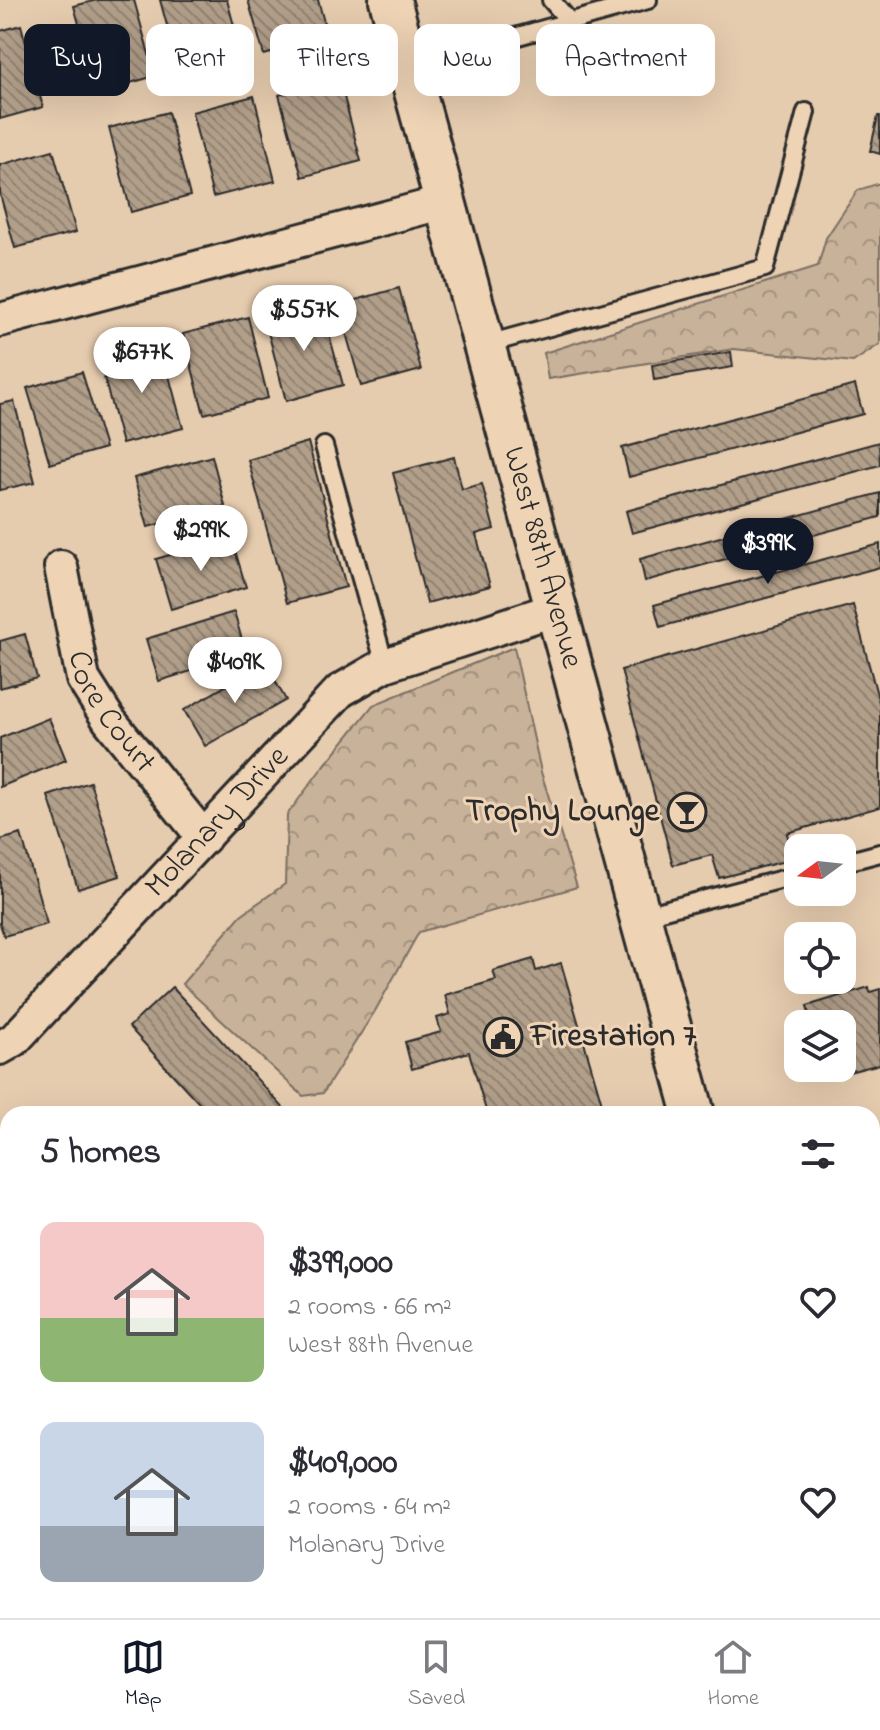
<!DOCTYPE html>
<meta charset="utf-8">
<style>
body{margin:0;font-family:"Indie Flower",sans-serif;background:#f2f2f3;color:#2b2b33;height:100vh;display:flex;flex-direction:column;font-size:30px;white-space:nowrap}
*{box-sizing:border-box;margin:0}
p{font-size:26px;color:#7c7c81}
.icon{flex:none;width:44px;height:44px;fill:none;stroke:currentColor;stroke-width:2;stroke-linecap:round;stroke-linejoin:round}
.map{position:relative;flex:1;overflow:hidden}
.details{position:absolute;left:0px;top:1106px;width:880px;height:512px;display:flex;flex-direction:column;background:#fff;border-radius:24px 24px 0 0;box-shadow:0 8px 32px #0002}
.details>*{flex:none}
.banner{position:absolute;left:24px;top:24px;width:832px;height:72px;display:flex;gap:16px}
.needle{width:52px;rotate:255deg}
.buttons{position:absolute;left:784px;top:834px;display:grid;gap:16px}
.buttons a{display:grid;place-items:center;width:72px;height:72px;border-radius:16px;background:#fff;box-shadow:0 8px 32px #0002;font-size:40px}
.price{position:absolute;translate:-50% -68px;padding:0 18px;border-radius:28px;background:#fff;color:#222;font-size:26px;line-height:52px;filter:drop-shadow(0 2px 4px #0008)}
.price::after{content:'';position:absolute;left:50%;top:48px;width:24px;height:18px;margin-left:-12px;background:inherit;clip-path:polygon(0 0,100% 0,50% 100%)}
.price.current{background:#111827;color:#fff}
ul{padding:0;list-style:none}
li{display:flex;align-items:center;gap:24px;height:200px;padding:0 40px}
li span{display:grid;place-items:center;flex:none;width:224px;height:160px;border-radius:16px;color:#555}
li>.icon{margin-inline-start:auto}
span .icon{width:96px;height:96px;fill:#fffc;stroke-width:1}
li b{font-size:34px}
h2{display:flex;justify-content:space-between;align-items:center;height:96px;padding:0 40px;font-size:34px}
.pill{padding:0 28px;border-radius:16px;background:#fff;box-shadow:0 8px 32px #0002;font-size:28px;line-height:72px}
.pill.current{background:#111827;color:#fff}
.tab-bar{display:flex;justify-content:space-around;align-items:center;height:112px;border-top:2px solid #e1e1e2;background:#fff;font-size:22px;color:#7c7c81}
.tab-bar a{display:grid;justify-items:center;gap:4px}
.tab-bar .current{color:#111827}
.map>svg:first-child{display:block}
</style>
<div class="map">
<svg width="880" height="1618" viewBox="0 0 880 1618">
<defs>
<pattern id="forest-crowns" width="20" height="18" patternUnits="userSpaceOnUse" patternTransform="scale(2)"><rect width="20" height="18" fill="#c8b29a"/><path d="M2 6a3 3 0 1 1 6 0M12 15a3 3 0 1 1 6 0" fill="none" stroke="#a3917e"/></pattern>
<pattern id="building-back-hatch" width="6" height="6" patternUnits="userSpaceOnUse" patternTransform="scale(2)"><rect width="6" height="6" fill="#b29f8a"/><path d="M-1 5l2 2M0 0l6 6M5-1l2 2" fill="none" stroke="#918271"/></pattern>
</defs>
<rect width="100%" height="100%" fill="#e6ccaf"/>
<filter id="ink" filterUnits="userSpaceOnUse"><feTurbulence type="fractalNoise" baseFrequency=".0125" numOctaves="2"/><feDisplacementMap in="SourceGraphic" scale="16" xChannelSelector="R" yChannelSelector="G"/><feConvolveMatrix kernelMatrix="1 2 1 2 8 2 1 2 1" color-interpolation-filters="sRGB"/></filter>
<g filter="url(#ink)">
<!-- forest -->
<g fill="url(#forest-crowns)" stroke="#7a6e62" stroke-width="2">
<path d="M880 183V344L853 362 734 349 548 379 544 353 818 266 826 238 858 190Z"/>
<path d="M514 647 541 772 577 887 419 932 375 1011 323 1093 303 1096 182 984 241 915 285 884 287 815 319 772 373 705Z"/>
</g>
<!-- building -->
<g fill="url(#building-back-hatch)" stroke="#2b2b2b" stroke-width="2">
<path d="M97 0H134L155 76 98 92 74 6Z"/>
<path d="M160 0H227L242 55 180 73Z"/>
<path d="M248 0H318L328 37 264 55Z"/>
<path d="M21 25 43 107 0 119V31Z"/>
<path d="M339 78 361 161 302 177 279 95Z"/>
<path d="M254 96 275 181 213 197 192 112Z"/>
<path d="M168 112 190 196 131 212 109 128Z"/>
<path d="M878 116H880V154L870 151Z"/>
<path d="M53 150 76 232 15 248 0 194V165Z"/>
<path d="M399 288 421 370 361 386 338 305Z"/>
<path d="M321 305 343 385 286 401 265 320Z"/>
<path d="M248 317 268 398 204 414 183 334Z"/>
<path d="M161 346 183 428 122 444 100 363Z"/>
<path d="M731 352 733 367 654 380 652 365Z"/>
<path d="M82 372 105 448 50 464 27 388Z"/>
<path d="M855 385 863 414 629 477 622 448Z"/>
<path d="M14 401 35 482 0 490V404Z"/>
<path d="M308 442 346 587 287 603 248 460Z"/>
<path d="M879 442 880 465 632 533 626 511Z"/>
<path d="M212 456 225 506 148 527 134 478Z"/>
<path d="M454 457 462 489 482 484 494 529 476 534 490 586 427 603 393 473Z"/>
<path d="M880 493V517L645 581 640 559Z"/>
<path d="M231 537 246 587 171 609 156 559Z"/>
<path d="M880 544V567L660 627 654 605Z"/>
<path d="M853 605 880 706V807L787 833 793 859 719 878 712 855 673 865 621 670Z"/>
<path d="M234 612 246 654 159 681 146 639Z"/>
<path d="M25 634 37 678 0 688V641Z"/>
<path d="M265 663 286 700 205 746 184 710Z"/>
<path d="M49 718 66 760 0 787V738Z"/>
<path d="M90 782 120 876 78 889 48 796Z"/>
<path d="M21 834 47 924 4 936 0 924V840Z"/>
<path d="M533 959 536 971 561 963 605 1114H487L469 1052 412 1069 405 1042 441 1032 437 1018 450 1014 445 995 496 980 493 971Z"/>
<path d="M172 987 289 1114H209L129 1027Z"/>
<path d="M869 987 870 992 880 989V1064L826 1078 823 1068H842V1024H811L807 1006Z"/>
<path d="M8 1149V1245L0 1216V1151Z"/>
<path d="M880 1262V1326L872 1328V1264Z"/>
<path d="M880 1343V1420L875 1421 872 1410V1345Z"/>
<path d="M8 1561V1610H95L97 1618H0V1563Z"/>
</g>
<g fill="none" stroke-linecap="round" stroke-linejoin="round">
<defs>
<g id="service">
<path d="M551 0 570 22"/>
<path d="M410 66 648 0"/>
<path d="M484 345 765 268 806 112"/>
<path d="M324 446 385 665"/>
<path d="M842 863 880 853"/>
<path d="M641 916 798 875"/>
<path d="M607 1618 639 1610"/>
</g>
<g id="minor">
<path d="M0 320 445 202"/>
<path id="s1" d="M61 567 83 679 109 720 204 838"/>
<path id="s2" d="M0 1048 14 1040 340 691 385 665 556 609"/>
<path d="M872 1480 880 1478"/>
<path d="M129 1610 131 1618"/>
<path d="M827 1610 829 1618"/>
</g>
<g id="tertiary">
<path id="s3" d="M390 0 694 1114"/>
</g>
<g id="secondary">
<path d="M872 1167 880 1165"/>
<path d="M0 1409 8 1407"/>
</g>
</defs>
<!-- service casing -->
<use href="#service" stroke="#2b2b2b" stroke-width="22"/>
<!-- minor casing -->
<use href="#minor" stroke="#2b2b2b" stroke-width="38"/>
<!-- tertiary casing -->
<use href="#tertiary" stroke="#2b2b2b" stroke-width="46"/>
<!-- secondary casing -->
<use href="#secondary" stroke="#2b2b2b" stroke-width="50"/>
<!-- service -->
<use href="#service" stroke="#eed3b5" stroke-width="16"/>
<!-- minor -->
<use href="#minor" stroke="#eed3b5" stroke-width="32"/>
<!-- tertiary -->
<use href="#tertiary" stroke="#eed3b5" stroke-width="40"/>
<!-- secondary -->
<use href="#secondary" stroke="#eed3b5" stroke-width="44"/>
</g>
</g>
<!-- icons -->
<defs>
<symbol id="bar-ring" viewBox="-11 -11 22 22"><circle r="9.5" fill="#eed3b5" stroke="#2b2b2b" stroke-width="1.5"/><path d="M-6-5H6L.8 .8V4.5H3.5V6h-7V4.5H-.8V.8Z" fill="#2b2b2b"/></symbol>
<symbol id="civic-ring" viewBox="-11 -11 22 22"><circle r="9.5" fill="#eed3b5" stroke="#2b2b2b" stroke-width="1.5"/><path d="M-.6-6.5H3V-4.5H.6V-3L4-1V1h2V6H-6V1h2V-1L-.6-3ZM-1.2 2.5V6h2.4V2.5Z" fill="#2b2b2b"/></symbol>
</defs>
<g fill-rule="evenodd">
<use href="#bar-ring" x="665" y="790" width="44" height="44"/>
<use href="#civic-ring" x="481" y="1015" width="44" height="44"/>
</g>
<g text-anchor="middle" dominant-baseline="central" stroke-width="6" stroke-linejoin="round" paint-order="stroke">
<!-- street labels -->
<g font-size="32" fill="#2b2b2b" stroke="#eed3b5">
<text stroke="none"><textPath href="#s3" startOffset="578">West 88th Avenue</textPath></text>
<text stroke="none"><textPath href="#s1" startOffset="156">Core Court</textPath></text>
<text stroke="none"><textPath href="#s2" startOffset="314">Molanary Drive</textPath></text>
</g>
<!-- poi labels -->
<g font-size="32" font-weight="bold" fill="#2b2b2b" stroke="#eed3b5" text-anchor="end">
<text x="659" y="812">Trophy Lounge</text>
<text x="531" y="1037" text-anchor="start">Firestation 7</text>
</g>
</g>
</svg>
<div class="buttons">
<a><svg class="needle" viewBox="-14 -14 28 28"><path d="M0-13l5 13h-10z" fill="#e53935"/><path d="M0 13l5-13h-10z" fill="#7c7c81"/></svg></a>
<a><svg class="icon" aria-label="locate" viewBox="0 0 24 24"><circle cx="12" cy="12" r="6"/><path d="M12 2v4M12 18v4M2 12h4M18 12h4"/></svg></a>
<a><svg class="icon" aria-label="layers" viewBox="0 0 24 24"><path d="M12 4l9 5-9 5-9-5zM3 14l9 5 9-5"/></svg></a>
</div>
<b class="price" style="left:304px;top:353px">$557K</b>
<b class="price" style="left:142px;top:395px">$677K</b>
<b class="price" style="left:201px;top:573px">$299K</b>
<b class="price current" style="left:768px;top:586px">$399K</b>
<b class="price" style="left:235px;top:705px">$409K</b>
<div class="banner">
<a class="pill current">Buy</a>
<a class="pill">Rent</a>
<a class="pill">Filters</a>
<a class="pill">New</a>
<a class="pill">Apartment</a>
</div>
<section class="details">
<h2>5 homes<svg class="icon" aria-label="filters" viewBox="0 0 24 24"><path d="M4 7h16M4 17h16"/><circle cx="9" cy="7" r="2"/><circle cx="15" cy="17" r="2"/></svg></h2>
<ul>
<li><span style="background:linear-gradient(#f6c9c9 60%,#8fb573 0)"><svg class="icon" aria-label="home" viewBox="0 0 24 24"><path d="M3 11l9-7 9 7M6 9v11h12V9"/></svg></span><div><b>$399,000</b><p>2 rooms · 66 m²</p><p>West 88th Avenue</p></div><svg class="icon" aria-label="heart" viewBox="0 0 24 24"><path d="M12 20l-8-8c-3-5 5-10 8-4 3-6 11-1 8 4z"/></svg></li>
<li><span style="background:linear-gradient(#c9d6e8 65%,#9aa5b1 0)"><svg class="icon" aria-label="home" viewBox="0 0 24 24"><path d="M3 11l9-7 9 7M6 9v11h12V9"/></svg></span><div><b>$409,000</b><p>2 rooms · 64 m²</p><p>Molanary Drive</p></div><svg class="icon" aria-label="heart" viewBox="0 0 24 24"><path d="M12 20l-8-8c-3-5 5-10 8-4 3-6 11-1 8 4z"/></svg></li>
</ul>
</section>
</div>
<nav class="tab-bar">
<a class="current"><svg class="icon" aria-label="map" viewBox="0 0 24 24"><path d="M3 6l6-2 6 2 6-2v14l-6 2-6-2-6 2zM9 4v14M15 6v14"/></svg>Map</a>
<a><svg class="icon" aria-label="saved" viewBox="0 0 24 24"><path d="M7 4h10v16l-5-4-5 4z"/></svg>Saved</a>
<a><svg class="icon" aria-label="home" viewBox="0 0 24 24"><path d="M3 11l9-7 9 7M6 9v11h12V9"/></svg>Home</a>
</nav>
